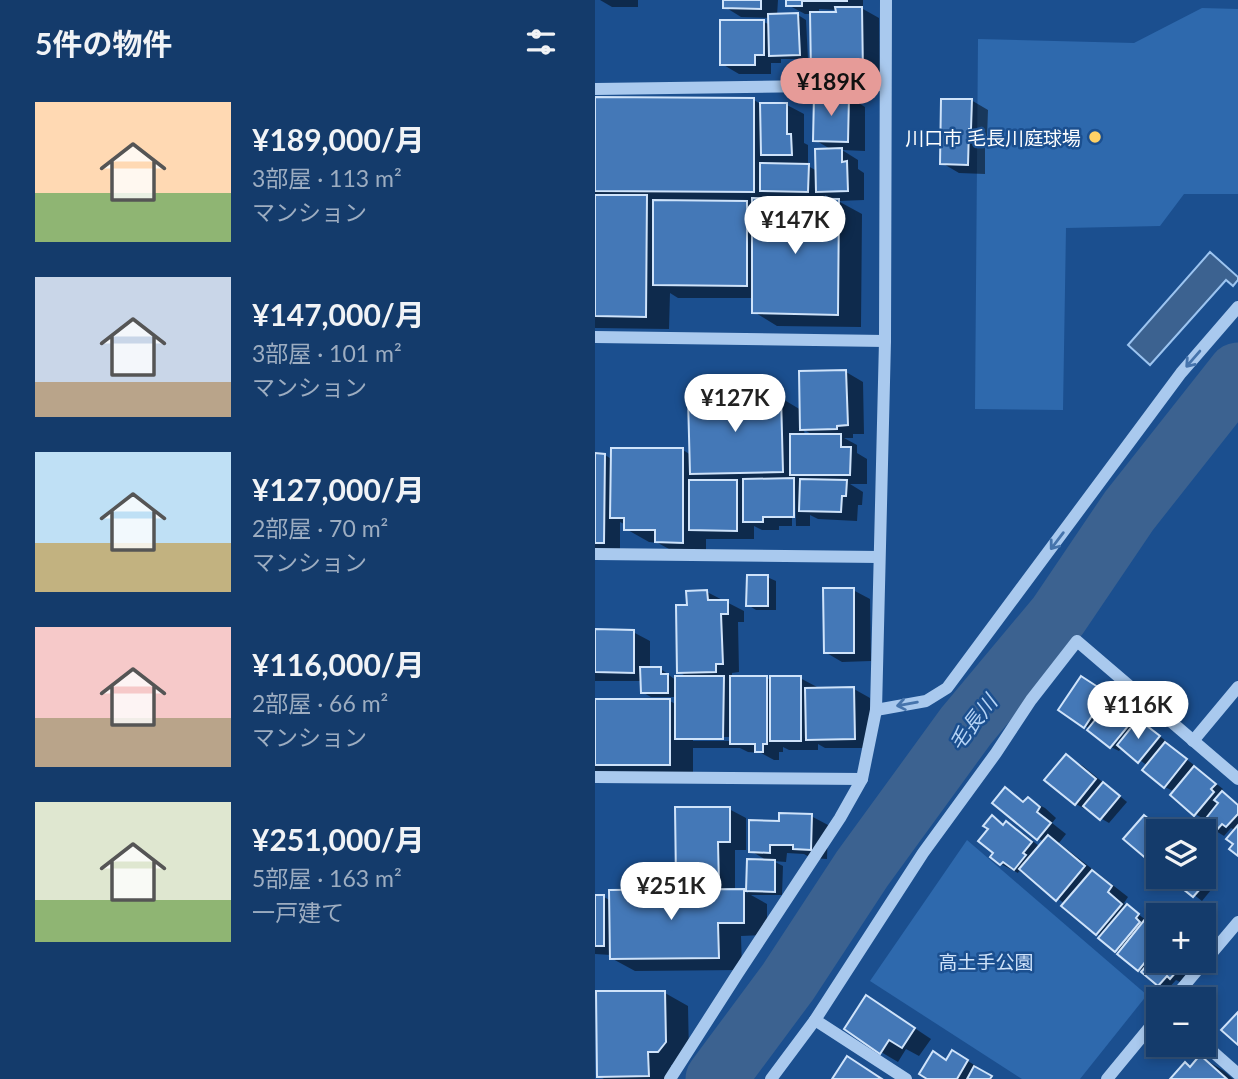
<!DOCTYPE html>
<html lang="ja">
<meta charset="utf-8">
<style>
body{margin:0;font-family:Lato,"Noto Sans JP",sans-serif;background:#1d4271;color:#f1f3f6;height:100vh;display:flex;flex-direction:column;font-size:26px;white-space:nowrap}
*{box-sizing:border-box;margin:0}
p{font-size:23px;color:#9dadc1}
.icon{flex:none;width:38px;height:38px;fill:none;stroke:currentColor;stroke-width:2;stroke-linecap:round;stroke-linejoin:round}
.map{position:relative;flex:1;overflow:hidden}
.drawer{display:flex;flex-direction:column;background:#143b6b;width:595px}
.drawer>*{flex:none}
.buttons{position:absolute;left:551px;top:819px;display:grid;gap:14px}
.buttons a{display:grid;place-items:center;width:70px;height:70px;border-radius:0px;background:#143b6b;box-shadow:0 4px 10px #0003,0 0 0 2px #33557e;font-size:35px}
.price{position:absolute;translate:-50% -60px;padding:0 16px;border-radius:24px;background:#fff;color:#222;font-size:23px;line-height:46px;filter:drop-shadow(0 2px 4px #0008)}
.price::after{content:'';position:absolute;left:50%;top:42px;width:21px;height:16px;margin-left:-10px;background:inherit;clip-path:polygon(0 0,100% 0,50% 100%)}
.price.on{background:#e69b98;color:#111}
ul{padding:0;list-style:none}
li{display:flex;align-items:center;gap:21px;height:175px;padding:0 35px}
li span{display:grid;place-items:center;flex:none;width:196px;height:140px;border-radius:0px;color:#555}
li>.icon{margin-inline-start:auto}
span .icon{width:84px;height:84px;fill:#fffc;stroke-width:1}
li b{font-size:30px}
h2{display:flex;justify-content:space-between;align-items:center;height:84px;padding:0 35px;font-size:30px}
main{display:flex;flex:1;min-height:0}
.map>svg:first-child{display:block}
</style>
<main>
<section class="drawer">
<h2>5件の物件<svg class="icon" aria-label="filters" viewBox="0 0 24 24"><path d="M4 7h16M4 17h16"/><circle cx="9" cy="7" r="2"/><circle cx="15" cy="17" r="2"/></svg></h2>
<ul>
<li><span style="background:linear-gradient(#ffd9b3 65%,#8fb573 0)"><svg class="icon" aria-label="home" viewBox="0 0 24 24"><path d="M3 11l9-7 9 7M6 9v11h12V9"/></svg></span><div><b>¥189,000/月</b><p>3部屋 · 113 m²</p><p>マンション</p></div></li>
<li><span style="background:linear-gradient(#c9d6e8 75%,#b9a48a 0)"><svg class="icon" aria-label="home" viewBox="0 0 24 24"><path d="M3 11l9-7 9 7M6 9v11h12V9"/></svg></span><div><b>¥147,000/月</b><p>3部屋 · 101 m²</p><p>マンション</p></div></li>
<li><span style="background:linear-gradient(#bfe0f5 65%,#c2b280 0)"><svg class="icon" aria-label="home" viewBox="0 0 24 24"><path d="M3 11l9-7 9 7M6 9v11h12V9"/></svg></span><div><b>¥127,000/月</b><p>2部屋 · 70 m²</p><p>マンション</p></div></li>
<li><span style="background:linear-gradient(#f6c9c9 65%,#b9a48a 0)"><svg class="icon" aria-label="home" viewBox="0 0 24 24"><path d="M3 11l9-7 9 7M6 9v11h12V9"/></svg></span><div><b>¥116,000/月</b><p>2部屋 · 66 m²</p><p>マンション</p></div></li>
<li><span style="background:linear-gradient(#dfe7d0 70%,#8fb573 0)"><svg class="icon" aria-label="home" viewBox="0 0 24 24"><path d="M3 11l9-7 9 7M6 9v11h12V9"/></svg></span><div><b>¥251,000/月</b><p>5部屋 · 163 m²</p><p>一戸建て</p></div></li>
</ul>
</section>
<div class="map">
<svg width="643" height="1079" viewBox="0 0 643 1079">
<rect width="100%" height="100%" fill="#1b4f8f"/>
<!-- green -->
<g fill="#2e69ad">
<path d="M607 8 643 9V194H589L565 226 471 228 468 410 380 409 383 39 539 43Z"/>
<path d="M372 840 552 995 485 1079H427L275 981Z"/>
</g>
<!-- water -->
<path fill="#3c6290" stroke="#9cc4f0" stroke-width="2" d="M615 252 643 277V280L638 286 631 280 555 365 533 345Z"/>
<!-- shadow -->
<g fill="#0007" fill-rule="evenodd">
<path d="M5 0H43V7H17Z"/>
<path d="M130 0H183L182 16 203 15 211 20 213 59H186V63H176V74H144L127 64 169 22 175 25V18L146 17 130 7Z"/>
<path d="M193 0H268V9L284 18 285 83 234 84 218 74 217 14H210L193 5ZM224 9 242 10V14H224Z"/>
<path d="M254 97 270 107V151L247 150 263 160V169L269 173V200L243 201 267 214 266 327 182 326 159 312V298H83L75 293 74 329 0 328V99L159 100 167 105H192L209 114V143L213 145V166L222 171 237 150 220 140ZM230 195 239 201H230Z"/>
<path d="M376 100 393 110 392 138H390V174L364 173 347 163Z"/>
<path d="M251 372 268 382 269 434H258V438H249L262 445V453L272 459V484H255L268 492 267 505H263L262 521 223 519 215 515V526H201L200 487H197V526H184V530H167L159 526V539H111V555H85L63 543 54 542 31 529V525L25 522V552L0 551V455H10L18 460 88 450 96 455 130 399 148 391 161 398H186L206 410ZM209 430 213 432 219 436H210Z"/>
<path d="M172 577 181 581V610H161L153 605Z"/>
<path d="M258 590 275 599 276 661 247 662 230 652Z"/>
<path d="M112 592 149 611V622H143L144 672 137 673V678H172L177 681 205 678 222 687V689H259L275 698 276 748H230L223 744V750H194L188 747V752H184V760H179L166 753 153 752 145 748H98V778H0V701H75L82 705V697H56L47 692V681H0V631L38 632 55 641V669H66L82 681 94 678 84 672 94 606ZM98 737H137V741H98Z"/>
<path d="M494 683 519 699 517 702 543 722 552 726 572 742 570 744 578 749 599 765 597 767 608 773 628 789 626 792 643 804V854L640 844V830L636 828 629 836 621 831 611 820 600 814 580 792 570 787 553 766 527 747 524 751 516 747 495 729 466 710Z"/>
<path d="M471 756 488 766 532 802 514 823 481 804Z"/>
<path d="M410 789 431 802 433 799 450 808 461 818 457 823 471 834 464 843 533 897 529 903 535 908 551 920H564V961H595L591 965 595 969 585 982 581 980 572 990 564 985 469 906 470 904 436 878 424 871 423 873 406 864 400 853 395 829 397 818 428 833 445 847 449 842 443 838Z"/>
<path d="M134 809 151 818V850H140V891H148L153 893V861H173L156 851 185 822 216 816 233 825 232 859 216 858 209 854 192 853 191 862 178 861 188 866 187 895H156L172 904V935L146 936 147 970 40 971 16 958V955L0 954V897H9L16 901 103 891 82 879Z"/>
<path d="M549 817 571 831H564V866L561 864Z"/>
<path d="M609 864 620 873 614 880 620 885 607 901 576 877H609Z"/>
<path d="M70 993 93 1006 94 1055 87 1065H76V1079H9L4 1076Z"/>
<path d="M288 1007 336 1039 324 1056 311 1049 303 1062 286 1052Z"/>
<path d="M358 1052 381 1066 379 1068 398 1079H335L352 1062Z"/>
<path d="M606 1057 629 1071 638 1079H577L596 1068Z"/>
</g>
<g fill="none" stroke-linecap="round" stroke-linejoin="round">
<!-- river -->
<path stroke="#3c6290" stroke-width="61" d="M121 1079 193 982 267 869 371 726 463 616 534 511 643 373"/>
</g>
<!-- building -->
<g fill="#4478b7" stroke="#cfe3fa" stroke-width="2">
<path d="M128 0H166V9L128 8Z"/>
<path d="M191 0H252V1H207V6H191Z"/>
<path d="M240 7H267L268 74 216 75 215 12H241Z"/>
<path d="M203 13 205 55 174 56 173 14Z"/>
<path d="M125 20H169V55H160V65H125Z"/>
<path d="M219 95 254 96 253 142 218 141Z"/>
<path d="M0 97 159 98V192L0 191Z"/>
<path d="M346 99H377L376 129H374L373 165 345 164Z"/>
<path d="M165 103H192V134H196L197 155H166Z"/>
<path d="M247 148V162L252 161 253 191 221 192 220 149Z"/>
<path d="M165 163 214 164 213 192 165 191Z"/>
<path d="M0 195H52L51 317 0 316Z"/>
<path d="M157 198 244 199 243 315 157 313Z"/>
<path d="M58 200 152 201V286L58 285Z"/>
<path d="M251 370 253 425 242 426V429L205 430 204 371Z"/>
<path d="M129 389H149V397L186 396 188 472 95 474 93 398 129 397Z"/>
<path d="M195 434H246V447H256L255 475H195Z"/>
<path d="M16 448H88V543L60 542V530H29V518H15Z"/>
<path d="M0 453 10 454 9 543H0Z"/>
<path d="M199 478V517H168V522H148V479Z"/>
<path d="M205 479 252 480 251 496H247L246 512 204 511Z"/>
<path d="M94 480H142V531L94 530Z"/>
<path d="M152 575H173V606H151Z"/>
<path d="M228 588H259V653H229Z"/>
<path d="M112 590 113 600H133V614H126L128 664H121V672L82 673 81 605H92L91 591Z"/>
<path d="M0 629 39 630V673L0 672Z"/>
<path d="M45 667H66V674H73V693H46Z"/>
<path d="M80 676H129L128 739H80Z"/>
<path d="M135 676H172V744H168V752H160V744H135Z"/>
<rect x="175" y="676" width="31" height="65"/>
<path d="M486 676 512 693 489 728 463 710Z"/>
<path d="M259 687 260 739 211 740 210 688Z"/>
<rect x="0" y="699" width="75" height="66"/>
<path d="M516 700 539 719 515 748 492 730Z"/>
<path d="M543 719 565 736 543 763 522 745Z"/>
<path d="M570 742 592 759 569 788 547 770Z"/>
<path d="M471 754 501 779 480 805 449 780Z"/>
<path d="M599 766 621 784 616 789 619 792 599 816 575 795Z"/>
<path d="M508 782 525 796 505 820 488 806Z"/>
<path d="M410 787 428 802 433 797 445 807 442 812 456 823 442 840 397 803Z"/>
<path d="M627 791 643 805V814L631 827 627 824 620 832 608 822 623 803 619 800Z"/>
<path d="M80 807H135V842H123L124 885 91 886 92 880H81Z"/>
<path d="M184 813 217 814 216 850 198 849V845H175V853L154 852V820L184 821Z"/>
<path d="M397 815 408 825 411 821 437 842 428 853 431 855 419 870 408 862 405 865 395 857 398 853 383 841 393 829 388 826Z"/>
<path d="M549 815 568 831H564V861L560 866 528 839Z"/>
<path d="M643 825V856L634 849 638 844 631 839Z"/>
<path d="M453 835 490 866 461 901 424 869Z"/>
<path d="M152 859 180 860V892L151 891Z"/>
<path d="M497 870 517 886 513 892 527 904 501 935 466 906Z"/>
<path d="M609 876 613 880 598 897 573 877Z"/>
<path d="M149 889V923H123L124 958 15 959 14 890Z"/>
<rect x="0" y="895" width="9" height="51"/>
<path d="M532 904 544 914 541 918 545 922 520 952 503 938Z"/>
<path d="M555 913 564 920V945L543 971 522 954Z"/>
<path d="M564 951V961H585L588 964 575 979 572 976 563 986 546 972Z"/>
<path d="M1 991H70L71 1042 63 1052H53L54 1076 2 1077Z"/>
<path d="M271 995 320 1028 307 1048 294 1040 285 1054 249 1029Z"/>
<path d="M643 1012V1045L626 1030Z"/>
<path d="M357 1050 373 1060 362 1079H332L324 1074 338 1051 351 1060Z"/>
<path d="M605 1055 632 1079H575L590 1062 595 1067Z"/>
<path d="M252 1056 287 1079H237Z"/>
<path d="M379 1066 397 1076 395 1079H372Z"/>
</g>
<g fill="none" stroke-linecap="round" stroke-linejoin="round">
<!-- minor -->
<g stroke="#a9c9ee" stroke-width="12">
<path d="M0 89 290 85"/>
<path d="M0 337 290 341"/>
<path d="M0 554 284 557"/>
<path d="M281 710 331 701 352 688 586 373 643 307"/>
<path d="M598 741 643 687"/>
<path d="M0 777 267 779"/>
<path d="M578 999 643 922"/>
<path d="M220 1020 311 1079"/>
<path d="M609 1044 643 1074"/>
<path d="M75 1079 143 973 245 818 267 779 281 710 290 341 291 0"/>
<path d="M176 1079 220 1020 328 853 401 753 436 700 482 641 643 779"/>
<path d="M512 1079 564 1016"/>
</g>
</g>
<!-- one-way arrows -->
<defs><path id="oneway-shaft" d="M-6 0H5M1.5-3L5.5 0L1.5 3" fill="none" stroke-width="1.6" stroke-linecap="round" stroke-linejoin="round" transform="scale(1.75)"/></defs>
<g stroke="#4674ac">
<use href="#oneway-shaft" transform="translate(598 359) rotate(131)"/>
<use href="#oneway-shaft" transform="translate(462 541) rotate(127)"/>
<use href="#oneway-shaft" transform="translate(312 704) rotate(170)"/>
</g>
<!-- markers -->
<circle fill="#ffd166" stroke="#1b4f8f" stroke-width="2.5" cx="500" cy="137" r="7"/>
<g text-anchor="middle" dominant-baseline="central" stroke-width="5" stroke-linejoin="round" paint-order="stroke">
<!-- poi labels -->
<g font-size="19" fill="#fff" stroke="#1b4f8f" text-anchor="end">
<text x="486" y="137">川口市 毛長川庭球場</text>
</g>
<!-- park labels -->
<g font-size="19" fill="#cfe3fa" stroke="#1b4f8f">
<text x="391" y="961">高土手公園</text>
</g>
<!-- water labels -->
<g font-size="21" font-style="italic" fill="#b5d3f5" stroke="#1b4f8f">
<text transform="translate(377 722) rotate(-52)">毛長川</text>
</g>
</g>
</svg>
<div class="buttons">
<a><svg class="icon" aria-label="layers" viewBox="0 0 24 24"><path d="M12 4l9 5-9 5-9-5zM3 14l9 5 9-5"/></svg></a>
<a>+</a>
<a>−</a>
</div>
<b class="price on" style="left:236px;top:118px">¥189K</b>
<b class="price" style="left:200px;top:256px">¥147K</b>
<b class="price" style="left:140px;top:434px">¥127K</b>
<b class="price" style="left:543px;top:741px">¥116K</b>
<b class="price" style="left:76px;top:922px">¥251K</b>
</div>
</main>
